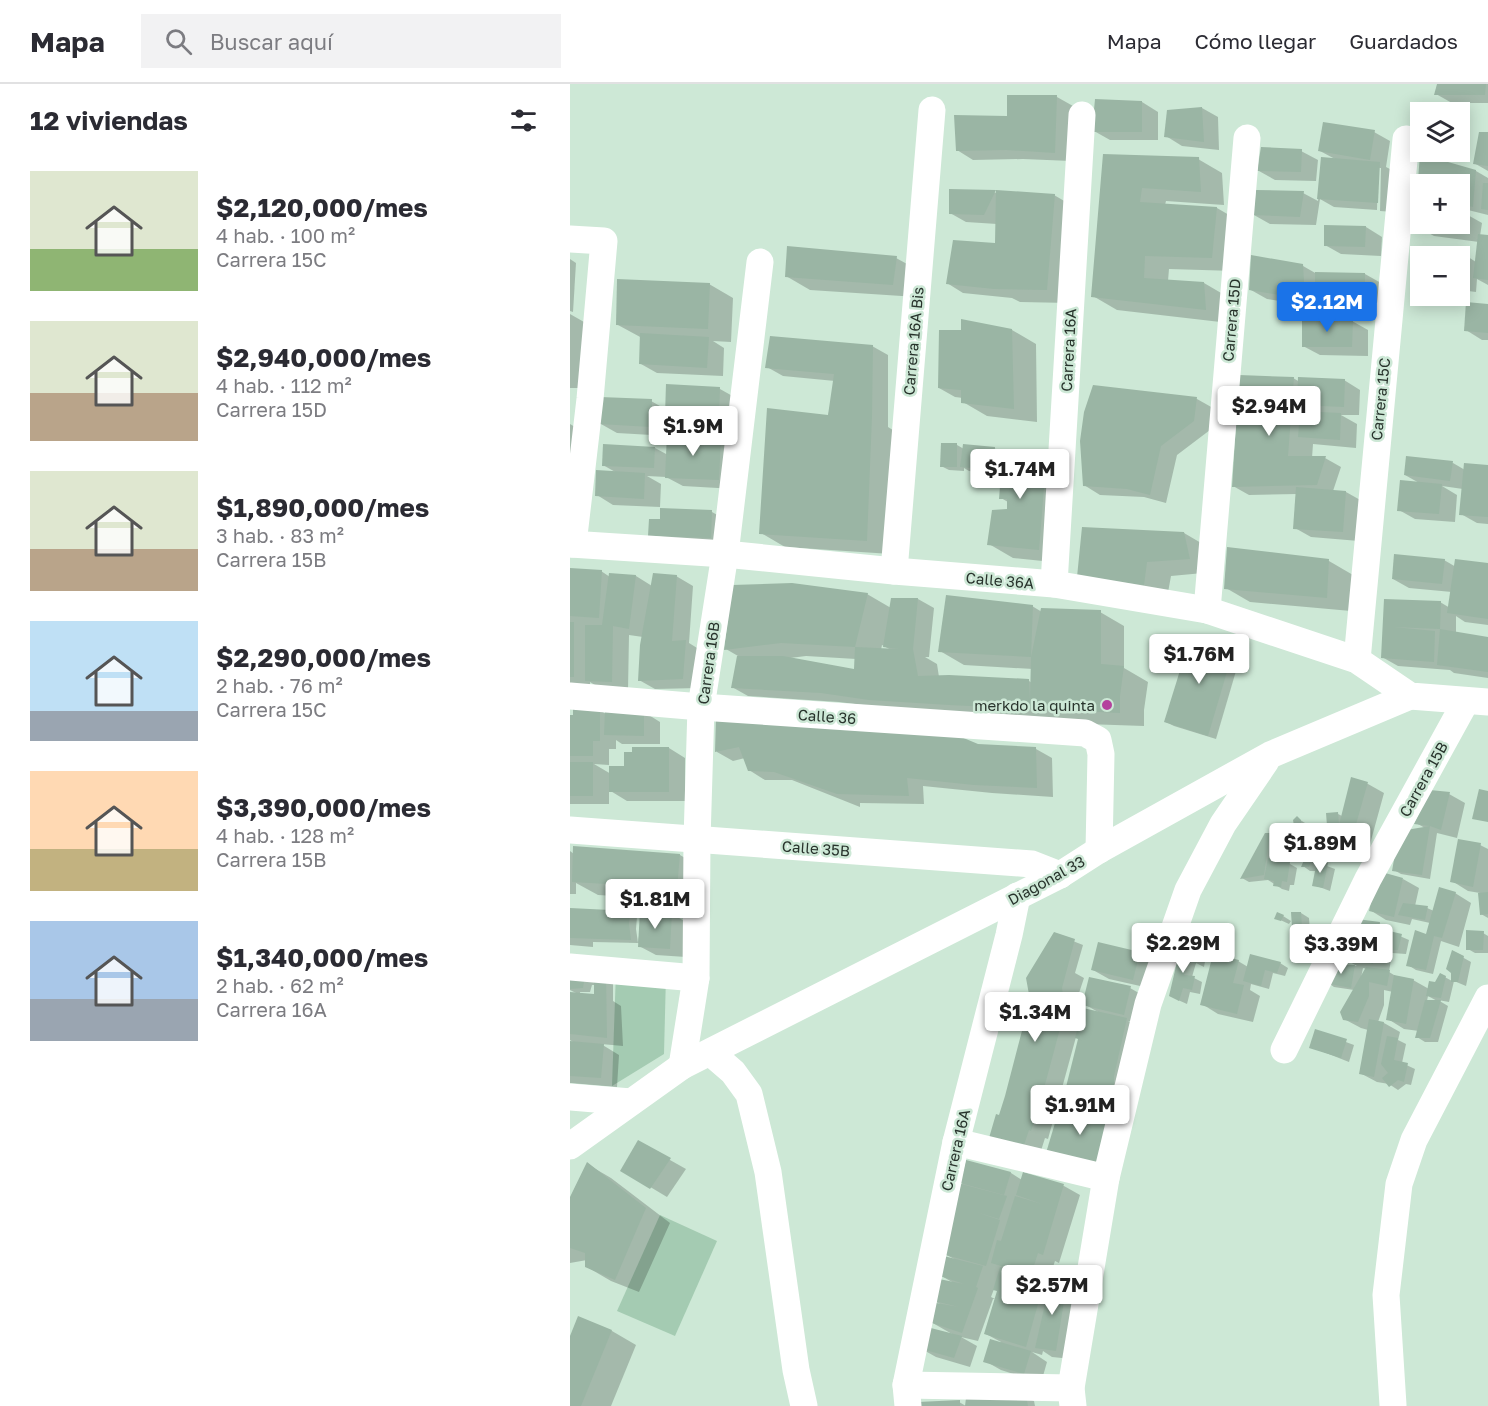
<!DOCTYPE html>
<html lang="es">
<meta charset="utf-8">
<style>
body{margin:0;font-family:"Golos Text",sans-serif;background:#f2f2f3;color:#2b2b33;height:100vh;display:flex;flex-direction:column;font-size:22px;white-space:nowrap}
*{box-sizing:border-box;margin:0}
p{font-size:20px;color:#7c7c81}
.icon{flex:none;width:33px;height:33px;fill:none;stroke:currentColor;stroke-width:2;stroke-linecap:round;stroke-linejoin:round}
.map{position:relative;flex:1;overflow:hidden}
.sheet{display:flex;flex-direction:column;background:#fff;width:570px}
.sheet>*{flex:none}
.buttons{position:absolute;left:840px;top:18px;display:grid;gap:12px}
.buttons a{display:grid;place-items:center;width:60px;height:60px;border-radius:0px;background:#fff;box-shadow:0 3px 15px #0003;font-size:30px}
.price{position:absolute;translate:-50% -51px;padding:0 14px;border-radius:6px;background:#fff;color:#222;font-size:20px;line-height:39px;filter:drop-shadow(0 2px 3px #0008)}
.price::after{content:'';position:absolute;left:50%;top:36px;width:18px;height:14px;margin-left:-9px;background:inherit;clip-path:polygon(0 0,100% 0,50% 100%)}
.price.active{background:#1a73e8;color:#fff}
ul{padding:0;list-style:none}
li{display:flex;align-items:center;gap:18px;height:150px;padding:0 30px}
li span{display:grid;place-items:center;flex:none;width:168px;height:120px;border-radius:0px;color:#555}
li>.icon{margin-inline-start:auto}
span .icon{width:72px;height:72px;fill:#fffc;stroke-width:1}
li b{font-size:26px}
h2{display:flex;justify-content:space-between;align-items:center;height:72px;padding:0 30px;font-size:26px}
header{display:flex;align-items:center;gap:36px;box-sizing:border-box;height:84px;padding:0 30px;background:#fff;border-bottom:2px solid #e1e1e2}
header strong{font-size:28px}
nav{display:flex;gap:33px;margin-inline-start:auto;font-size:21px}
.search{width:420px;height:54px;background:#f2f2f3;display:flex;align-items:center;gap:15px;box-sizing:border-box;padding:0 21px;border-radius:0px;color:#7c7c81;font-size:22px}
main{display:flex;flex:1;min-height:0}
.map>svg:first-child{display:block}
</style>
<header>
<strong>Mapa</strong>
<div class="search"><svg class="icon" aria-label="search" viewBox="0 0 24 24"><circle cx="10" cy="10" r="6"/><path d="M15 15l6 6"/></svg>Buscar aquí</div>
<nav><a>Mapa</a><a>Cómo llegar</a><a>Guardados</a></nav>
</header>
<main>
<section class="sheet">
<h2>12 viviendas<svg class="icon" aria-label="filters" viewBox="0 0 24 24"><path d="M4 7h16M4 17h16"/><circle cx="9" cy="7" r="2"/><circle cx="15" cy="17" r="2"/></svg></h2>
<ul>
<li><span style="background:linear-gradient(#dfe7d0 65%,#8fb573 0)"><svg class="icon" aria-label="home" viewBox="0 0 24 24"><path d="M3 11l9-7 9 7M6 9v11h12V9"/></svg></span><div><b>$2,120,000/mes</b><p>4 hab. · 100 m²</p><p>Carrera 15C</p></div></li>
<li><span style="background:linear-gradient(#dfe7d0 60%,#b9a48a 0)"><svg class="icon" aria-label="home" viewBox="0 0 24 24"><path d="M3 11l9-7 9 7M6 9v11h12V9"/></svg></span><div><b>$2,940,000/mes</b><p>4 hab. · 112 m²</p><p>Carrera 15D</p></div></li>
<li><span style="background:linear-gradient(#dfe7d0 65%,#b9a48a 0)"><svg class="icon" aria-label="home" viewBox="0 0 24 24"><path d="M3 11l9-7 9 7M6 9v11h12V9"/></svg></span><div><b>$1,890,000/mes</b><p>3 hab. · 83 m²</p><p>Carrera 15B</p></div></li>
<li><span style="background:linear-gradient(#bfe0f5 75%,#9aa5b1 0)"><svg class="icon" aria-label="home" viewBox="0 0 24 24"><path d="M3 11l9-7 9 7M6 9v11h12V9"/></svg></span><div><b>$2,290,000/mes</b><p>2 hab. · 76 m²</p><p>Carrera 15C</p></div></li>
<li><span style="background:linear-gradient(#ffd9b3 65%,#c2b280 0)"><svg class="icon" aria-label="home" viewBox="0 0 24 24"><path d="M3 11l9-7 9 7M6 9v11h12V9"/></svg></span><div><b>$3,390,000/mes</b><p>4 hab. · 128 m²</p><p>Carrera 15B</p></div></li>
<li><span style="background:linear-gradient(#a9c7e8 65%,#9aa5b1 0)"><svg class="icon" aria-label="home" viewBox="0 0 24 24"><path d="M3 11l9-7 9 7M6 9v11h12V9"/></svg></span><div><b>$1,340,000/mes</b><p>2 hab. · 62 m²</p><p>Carrera 16A</p></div></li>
</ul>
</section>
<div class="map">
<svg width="918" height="1322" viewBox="0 0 918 1322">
<rect width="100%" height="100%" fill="#cde8d6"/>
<!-- green -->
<g fill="#a4cbb2">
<path d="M46 887 96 891 94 970 42 1002Z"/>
<path d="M90 1131 147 1157 105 1252 47 1227Z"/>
</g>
<!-- shadow -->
<g fill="#0003" fill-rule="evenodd">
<path d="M869 0H918V19H882L866 10Z"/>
<path d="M487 13 503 22 501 77 453 75 403 76 387 66 438 33Z"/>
<path d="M572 18 588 28V56H540L524 47Z"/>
<path d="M632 24 648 33 649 66 612 62 596 52Z"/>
<path d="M804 48 820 57 816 83 826 88 824 128 810 127 811 84H808L807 126 764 123 750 115 746 141 700 140 684 131 733 109 748 117 752 74 765 75 750 67Z"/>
<path d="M918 50V87L904 79Z"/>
<path d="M731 67 748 76 746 97 705 96 689 87Z"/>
<path d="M534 71 628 75 652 89 654 121 596 117 595 121 647 124 671 138 665 187 599 185 598 197 634 199 658 213 659 239 547 226 523 212Z"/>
<path d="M852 72 906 87 918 94V131L890 124V100H850V109L849 108Z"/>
<path d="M381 107 484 111 508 125 500 219 450 218 442 214 393 209 377 199 427 162V140L396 138 380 129Z"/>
<path d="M850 125V140H890V129L896 130 912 139 910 152 918 153V201L907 195 906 208 890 206V172H850V200L841 194 844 165 892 169 906 178 909 158 864 152 848 143Z"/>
<path d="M796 143 812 153 811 172 771 170 755 161Z"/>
<path d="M326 174 350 187 347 213 240 206 216 192Z"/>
<path d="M0 175 6 179 3 228 0 227Z"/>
<path d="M733 182 747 190H795L811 199V219H788L787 232 762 231 754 227V214L750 212V223L697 215 681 206ZM777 209H803V212H780Z"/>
<path d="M139 200 163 214 161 258 143 257 154 264 153 292 87 289 71 280 72 254 48 241Z"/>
<path d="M918 222V256H912L896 246Z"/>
<path d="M0 230 14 238 11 304H0Z"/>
<path d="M782 237 798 246V272L750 271 733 262Z"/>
<path d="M442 246 466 260 467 338 417 332 393 318V314L385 313 369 304Z"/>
<path d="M302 262 318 271V343L326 348 321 470 215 463 191 449 258 333 265 297 213 292 197 283Z"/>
<path d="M723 294 730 298 774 296 790 306 789 331H771L787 340 786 364 743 360 742 374H755L771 383 763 407 776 408 792 417 789 457 741 453 725 444 727 410 679 411 663 402Z"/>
<path d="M524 303 627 315 643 324 640 346 607 371 596 419 574 413 530 411 514 401Z"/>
<path d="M150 305 166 314 165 341 113 339 97 330V351L151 353 167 363 165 405 113 402 96 393 77 392 91 400 90 423 43 421 27 411 47 389 33 381 85 364 98 371 99 352 47 349 31 340 81 317 97 326Z"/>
<path d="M0 340 5 343 0 390Z"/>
<path d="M387 361 394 365 424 364 434 370 477 367 501 381 492 479 443 474 419 460 439 426 438 418 431 414 433 390 399 387 394 384V387L379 386 371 382Z"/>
<path d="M883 379 895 386 918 383V440L907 439 891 430 893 405 872 402 887 411 885 438 845 435 829 426 851 400 835 391Z"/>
<path d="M142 428 158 437 157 462 80 451 91 437Z"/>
<path d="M614 449 638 463 644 488 601 492 597 514 532 506Z"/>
<path d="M659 465 759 477 783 491 781 527 680 518 656 504Z"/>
<path d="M874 476 886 483 918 481V541L895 538 886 532V549L918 555V594L884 589 880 586 828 582 812 573 816 516 870 518 880 524 882 508 839 504 823 495Z"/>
<path d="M0 486 31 487 40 493 66 492 82 502 106 492 123 502 119 559 132 567 129 604 85 605 69 596 73 553 59 551 58 606H33L20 598V601H0Z"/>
<path d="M297 510 321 524 348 515 364 524 359 573H355L367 580 369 593 459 597 462 599 463 585 394 581 370 567 462 522 472 528H530L554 542V584L578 598 574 626V642L486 639 317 624 269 618 178 612 162 603 168 572 156 565ZM312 561 321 566H311ZM236 572 286 575 285 586 220 574Z"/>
<path d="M622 553 664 565 671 570 646 655 604 642 596 638Z"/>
<path d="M30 626 36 630 74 628 90 638V660H52L46 656V665H39V681L24 680 41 690 99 664 115 674V717H57L39 706V720H0V633Z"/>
<path d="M148 635 407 661 466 665 482 674 483 713 422 709 353 702 354 720 290 719V723L222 696H195L179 686 175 674 163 677 147 668Z"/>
<path d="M782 695 798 700 814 709 800 760 784 755 758 741 768 730 772 732Z"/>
<path d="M879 710 895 719 887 754 867 749 860 795 831 790 824 786 855 744 846 739Z"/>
<path d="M727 734 735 739 738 745H733L725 741Z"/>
<path d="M700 750 707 755 704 777 720 780 727 784 724 801H720L719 807 712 805 698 796 679 798 672 794Z"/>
<path d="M742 761 754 766 749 779 765 785 760 807 744 801 747 787H740L733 782Z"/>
<path d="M910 761 918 765V834L911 830 910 809 898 807 882 797Z"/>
<path d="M0 767 4 770 110 771 134 785 131 817 28 811 6 799V810H0Z"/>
<path d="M833 795 849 804 845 822 857 824 864 827 885 809 901 819 889 863 871 857 863 890 846 886 838 881 857 851 860 839 842 835 840 841 816 836 800 826Z"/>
<path d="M0 826 60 829 67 833 66 845 68 859 72 828 102 830 118 839 116 873 86 871 69 862 70 859 23 858V863L0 861Z"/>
<path d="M731 829 739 834 740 847 731 848 724 843Z"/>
<path d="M713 832 721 837 719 840 706 834Z"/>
<path d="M809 839 825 850 839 856 836 870 822 869 819 888 829 894 843 896 859 905 866 900 871 891 882 897 883 868 901 878 896 902 884 897 879 918 868 916 878 922 868 958H855L847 953 849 947 834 945 818 935 823 908 814 906V921L808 938 814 939 830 948 828 956 836 960 832 979 845 985 841 1001 836 1000 828 1006 819 1000 807 998 790 989 798 946 791 944 774 935 784 906 764 903 757 898 765 882H787L774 875ZM793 884 797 885 791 894ZM858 912 869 918 857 917Z"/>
<path d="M633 848 649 851 656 855 651 873 668 877 678 883 710 879 718 884 715 892 703 889 699 905 681 900 680 906 690 912 683 938 648 930 632 920 644 873 636 872 634 883 626 879 622 893 632 898 630 910 620 908 617 920 608 916 612 867 630 872Z"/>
<path d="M913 849 918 852V869H905L898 865Z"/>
<path d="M485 850 513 861 505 889 514 894 508 912 499 910 502 929H497L511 937 528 928 514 920 560 904 576 913 570 939 558 937 572 945 560 1027 513 1015 497 1006 510 955 506 953 478 1055 475 1054 469 1073 437 1063 430 1033Z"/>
<path d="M569 870 585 879 579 904 539 895 523 886Z"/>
<path d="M0 892 43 896V917L51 922 53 962 31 960 49 971 47 1003 0 999V959L6 960 0 956V910H8L0 906ZM22 901H26L30 912 10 910V908H20Z"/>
<path d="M746 947 784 961 779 978 741 963Z"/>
<path d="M68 1058 116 1085 97 1113 52 1086Z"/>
<path d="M397 1077 441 1089 452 1096 454 1090 494 1102 510 1111 489 1179 485 1177 477 1201 480 1203 482 1196 497 1200 513 1209 502 1275 482 1273 473 1267 472 1271 462 1268 477 1278 471 1299 431 1286 415 1277 431 1258 416 1250 428 1207 424 1205 421 1213 425 1215H423L408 1257 391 1253 407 1262 400 1283 366 1273 350 1264 382 1250 361 1238 372 1221 362 1216 382 1198 368 1190 384 1175 373 1169 387 1124Z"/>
<path d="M17 1080 41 1094 100 1139 69 1208 41 1197 17 1183V1176L0 1179V1117Z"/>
<path d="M9 1234 42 1247 66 1261 41 1322H0V1256Z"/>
<path d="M456 1312 464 1317 465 1322H351L389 1318 396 1322Z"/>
</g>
<!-- building -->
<g fill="#9ab5a4">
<path d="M867 0H916L915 11H864Z"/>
<path d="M437 11H487L485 69 436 66 386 67 384 31 437 32Z"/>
<path d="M525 15 572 17V48H522Z"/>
<path d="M632 23 634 58 594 53 597 26Z"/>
<path d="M753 38 805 46 800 76 748 67Z"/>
<path d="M909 48H918V82L903 80Z"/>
<path d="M691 63 732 65 731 88 687 87Z"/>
<path d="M533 70 629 73 631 108 572 104 570 118 647 123 642 174 575 172 574 194 634 198 636 226 521 213Z"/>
<path d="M850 70 906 86 903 123 890 120V100H850V110L847 109Z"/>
<path d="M751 73 810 78 808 119 747 115Z"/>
<path d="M913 99H918V126L911 125Z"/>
<path d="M379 105 426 106 414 131 379 130Z"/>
<path d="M426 106 485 110 477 206 424 205 376 200 383 156 425 159Z"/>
<path d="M686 106 734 107 730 133 683 131Z"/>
<path d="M849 124 850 140H890V127L896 128 893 150 847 143Z"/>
<path d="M754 141 796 142 795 163 754 162Z"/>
<path d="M908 150 918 151V196L903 194Z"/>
<path d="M217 162 327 172 323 201 215 193Z"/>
<path d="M842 164 892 168 891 183H890V172H850V196L840 195Z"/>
<path d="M681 171 733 180 735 215 679 206Z"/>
<path d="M745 188 795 189V211L780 210V229L752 228 753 209 745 210Z"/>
<path d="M47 195 140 199 138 245 46 241Z"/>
<path d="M896 218 918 220V249L894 247Z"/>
<path d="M391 235 442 245 444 325 391 319V306L368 304 369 246H391Z"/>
<path d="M732 235 783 236 782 263H732Z"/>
<path d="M70 249 139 253 137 284 69 280Z"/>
<path d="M200 252 303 261 302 332 297 457 189 450 197 324 258 331 264 290 195 284Z"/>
<path d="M669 291 724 293 718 372H756L747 401 662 403Z"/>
<path d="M728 293 775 295 774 323 727 321Z"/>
<path d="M96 300 150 303 149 333 95 331Z"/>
<path d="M523 301 627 313 624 337 591 362 580 411 557 405 513 402 510 357 514 328Z"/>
<path d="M30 313 82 315 81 343 29 340Z"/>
<path d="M730 327 771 329 770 356 728 353Z"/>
<path d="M97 349 151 352 149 396 95 394Z"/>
<path d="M371 359H387V383H370Z"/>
<path d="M33 360 85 363 84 384 32 382Z"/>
<path d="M393 360 425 363 423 386 390 383Z"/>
<path d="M433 365 477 366 469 466 417 461 422 426 437 425V415H429Z"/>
<path d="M836 372 883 377 880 397 834 391Z"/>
<path d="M894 379 918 381V433L889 431Z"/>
<path d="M26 386 75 389 74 415 25 412Z"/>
<path d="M830 396 872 400 869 430 827 427Z"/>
<path d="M726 403 776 407 773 448 723 445Z"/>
<path d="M90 424 142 426 141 454 78 452 79 435H90Z"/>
<path d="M512 443 614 448 620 475 577 478 574 501 507 493Z"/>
<path d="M657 463 759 475 757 514 654 505Z"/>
<path d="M824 470 875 475 872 500 822 495Z"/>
<path d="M885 475 918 479V535L877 529Z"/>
<path d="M0 484 32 486 29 534 0 532Z"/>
<path d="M39 489 66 491 59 545 43 542 42 598 15 597V541H32Z"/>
<path d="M83 489 107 491 102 557 116 556 113 595 68 597 70 561Z"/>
<path d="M222 499 298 509 285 563 329 565 313 563 321 514H348L343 565 348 592 379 591 459 595 460 616 461 573 471 524 531 526V580L554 582 550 612V629L379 621 299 616 251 609 161 604 167 572H213L284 585 285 563 211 559 154 566 162 501Z"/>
<path d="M376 511 463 521 461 573 368 568Z"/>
<path d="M814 515 871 517 870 545 824 543 865 547 864 578 811 574Z"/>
<rect x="0" y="538" width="4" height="55"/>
<path d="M870 545 918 553V588L867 581Z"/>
<path d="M621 551 664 564 638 652 594 638Z"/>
<path d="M3 624 30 625V657H23V672H0V631H3Z"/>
<path d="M35 626 74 627V652L34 651Z"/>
<path d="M146 633 384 650 408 660 466 663 467 704 404 701 337 694 339 712 267 710 204 688 178 687 169 663 145 668Z"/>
<path d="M62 663H99V708H39V682H54V668H62Z"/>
<rect x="0" y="678" width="23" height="34"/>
<path d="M781 693 798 698 783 751 766 747 769 741 757 742 756 729 768 728 769 741Z"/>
<path d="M909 705 918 707V738L902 735Z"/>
<path d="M860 706 880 708 871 746 860 742 852 791 822 787 826 764 836 746 860 742 844 740Z"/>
<path d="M727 732 731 736V741L724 742 723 736Z"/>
<path d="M695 749H700L694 791 670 795Z"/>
<path d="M888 755 911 759 903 803 880 798Z"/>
<path d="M741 760H747L739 783H731Z"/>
<path d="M3 762 110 770 107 804 2 798Z"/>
<path d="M698 774 720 778 717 798 712 797 711 803 703 802 704 797 694 795Z"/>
<path d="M747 777 758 779 753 804 742 802Z"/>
<path d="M808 787 833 794 824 833 799 827Z"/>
<path d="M869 803 886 808 872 854 864 852 856 886 836 882 845 846 856 850Z"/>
<path d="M918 808V830L910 831 908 809Z"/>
<path d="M833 819 858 822 855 836 828 831Z"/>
<path d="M0 824 60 827 59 840 61 856 0 854Z"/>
<path d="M70 826 102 828 100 865 68 863Z"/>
<path d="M707 828 714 831 711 837 704 835Z"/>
<path d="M721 828H731L732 844H722Z"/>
<path d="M787 835 810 838 803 880 772 875Z"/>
<path d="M632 846 649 850 643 870 629 869Z"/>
<path d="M815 846 832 850 828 866H811Z"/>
<path d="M896 846 914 847 913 866H896Z"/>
<path d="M484 848 505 855 492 904 495 926 469 1023 461 1047 459 1046 453 1064 419 1054 426 1030 429 1031 435 1012 460 916 456 894Z"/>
<path d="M528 858 570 868 563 896 521 886Z"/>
<path d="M610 865 629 869 626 880 618 876 614 891 625 892 622 906 613 904 609 917 599 912Z"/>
<path d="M882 866 894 872 888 898H881V889L876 885Z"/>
<path d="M643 870 669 876 663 899 674 901 667 930 630 921Z"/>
<path d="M680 870 711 878 707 889 695 886 691 902 673 897Z"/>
<path d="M764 880 785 881 781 904 755 899Z"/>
<path d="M796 883 820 886 817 902 799 898V912L788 938 773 936 770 928Z"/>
<path d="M870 889 876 892 871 914 856 912 859 897 865 898Z"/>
<path d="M0 890H36L37 954 0 950V908L24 910V898H14L13 904 0 905Z"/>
<path d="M824 891 844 895 836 940 816 936Z"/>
<path d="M519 893 561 902 554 931 512 921Z"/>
<path d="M855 916H871L860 954H845Z"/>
<path d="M513 924 557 934 544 992V1019L495 1007 508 955 505 954Z"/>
<path d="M799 935 814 938 804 993 789 990Z"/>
<path d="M745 945 777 955 771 974 739 964Z"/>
<path d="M817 952 828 954 824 976 838 979 834 998 828 996 819 1003 812 994 818 989 811 980Z"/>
<path d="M0 957 34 960 31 994 0 992Z"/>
<path d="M491 1019 542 1036 531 1085 476 1069Z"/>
<path d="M68 1056 101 1074 80 1105 50 1087Z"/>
<path d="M396 1076 441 1088 434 1111 390 1099Z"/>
<path d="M17 1078 76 1124 45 1196 15 1183V1169L0 1164V1113Z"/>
<path d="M453 1088 494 1100 473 1171 468 1169 461 1191 421 1179 427 1156 431 1157 445 1112 472 1120 446 1111Z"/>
<path d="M391 1100 437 1112 429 1135 406 1128 430 1136 416 1182 372 1170Z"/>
<path d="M370 1171 413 1182 406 1203 408 1204 392 1249 359 1238 361 1218 389 1223 360 1216 369 1195 394 1200 367 1191Z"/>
<path d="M430 1183 471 1195 464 1219 468 1220 456 1263 414 1250 427 1207 423 1206Z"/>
<path d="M481 1194 497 1199 486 1267 465 1264Z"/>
<path d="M8 1232 42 1246 11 1322H0V1252Z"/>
<path d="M353 1242 392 1252 384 1274 348 1264Z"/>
<path d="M420 1255 461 1267 454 1290 413 1278Z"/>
<path d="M456 1311 458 1322H395L396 1314Z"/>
<path d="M390 1316V1322H349L348 1318Z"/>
</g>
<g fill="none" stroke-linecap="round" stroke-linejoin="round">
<!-- minor -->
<g stroke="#fff" stroke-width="27">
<path d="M0 155 34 157 20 315 3 460"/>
<path d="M0 460 155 470 324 487 484 500 637 526 787 576 840 612 918 618"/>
<path d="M324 487 362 26"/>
<path d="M484 500 512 31"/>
<path d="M637 526 677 54"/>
<path d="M787 576 836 55"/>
<path d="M0 612 131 623 515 649 528 656 531 670 529 766"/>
<path d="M0 746 462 780 490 791"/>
<path d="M0 883 126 894"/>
<path d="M714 966 798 795 896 617"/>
<path d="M141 969 163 988 179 1010 198 1088 226 1286 234 1322"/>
<path d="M112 982 126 894 127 756 131 623 155 470 190 178"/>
<path d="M0 1013 61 1018"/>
<path d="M386 1058 536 1094"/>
<path d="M0 1062 112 982 490 791 529 766 700 671 840 612"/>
<path d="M336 1301 501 1304"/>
<path d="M823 1321 816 1211 829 1100 844 1056 918 914"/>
<path d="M338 1322 336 1301 386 1058 439 851 447 812"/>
<path d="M503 1322 501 1304 536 1094 578 920 618 806 653 740 696 677"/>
</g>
</g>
<!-- markers -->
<circle fill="#b4429d" stroke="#cde8d6" stroke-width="2" cx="537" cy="621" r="6"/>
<g text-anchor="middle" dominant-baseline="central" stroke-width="5" stroke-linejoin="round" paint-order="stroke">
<!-- street labels -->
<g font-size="15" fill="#28332c" stroke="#cde8d6">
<text transform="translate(661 236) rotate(-85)">Carrera 15D</text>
<text transform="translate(343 257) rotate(-85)">Carrera 16A Bis</text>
<text transform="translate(498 266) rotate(-87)">Carrera 16A</text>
<text transform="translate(810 315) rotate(-84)">Carrera 15C</text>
<text transform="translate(430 496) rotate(5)">Calle 36A</text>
<text transform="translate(138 579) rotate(-82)">Carrera 16B</text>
<text transform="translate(257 632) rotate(4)">Calle 36</text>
<text transform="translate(853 695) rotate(-61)">Carrera 15B</text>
<text transform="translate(246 764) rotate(4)">Calle 35B</text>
<text transform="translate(476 796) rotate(-29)">Diagonal 33</text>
<text transform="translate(385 1066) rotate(-77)">Carrera 16A</text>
</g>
<!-- poi labels -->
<g font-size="15" fill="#28332c" stroke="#cde8d6" text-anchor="end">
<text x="525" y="621">merkdo la quinta</text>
</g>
</g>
</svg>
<div class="buttons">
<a><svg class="icon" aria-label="layers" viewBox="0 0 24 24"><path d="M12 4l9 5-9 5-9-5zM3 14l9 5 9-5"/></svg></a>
<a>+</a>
<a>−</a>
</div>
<b class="price active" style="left:757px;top:249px">$2.12M</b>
<b class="price" style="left:699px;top:353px">$2.94M</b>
<b class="price" style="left:123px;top:373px">$1.9M</b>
<b class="price" style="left:450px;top:416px">$1.74M</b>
<b class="price" style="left:629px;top:601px">$1.76M</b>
<b class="price" style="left:750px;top:790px">$1.89M</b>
<b class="price" style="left:85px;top:846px">$1.81M</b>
<b class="price" style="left:613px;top:890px">$2.29M</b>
<b class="price" style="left:771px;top:891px">$3.39M</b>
<b class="price" style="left:465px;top:959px">$1.34M</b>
<b class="price" style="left:510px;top:1052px">$1.91M</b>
<b class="price" style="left:482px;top:1232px">$2.57M</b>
</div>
</main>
